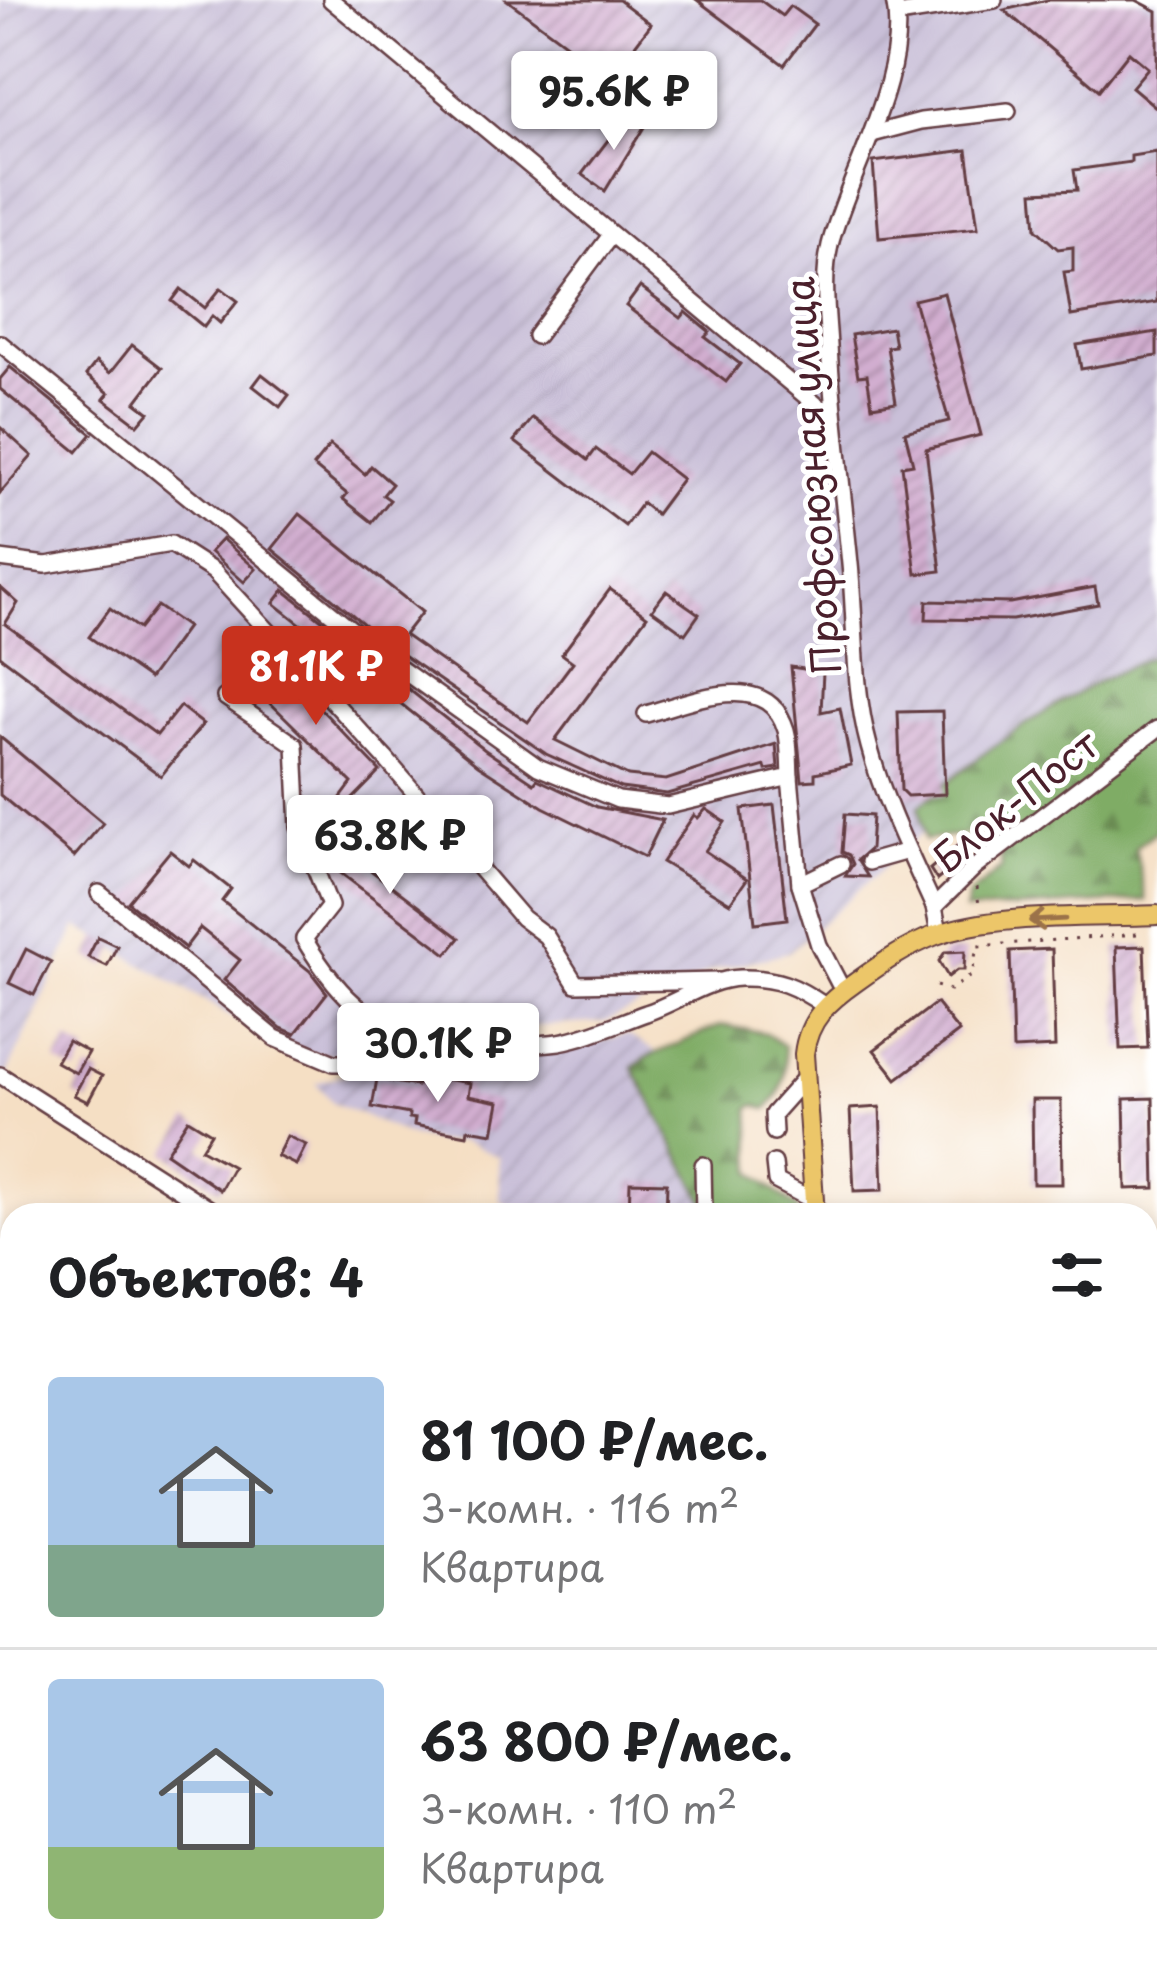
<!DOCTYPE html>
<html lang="ru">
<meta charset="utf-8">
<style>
body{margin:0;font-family:"Playpen Sans",sans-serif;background:#f2f2f2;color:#202124;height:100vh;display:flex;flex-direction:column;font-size:45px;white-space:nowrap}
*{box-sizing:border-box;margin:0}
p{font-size:39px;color:#757577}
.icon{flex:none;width:66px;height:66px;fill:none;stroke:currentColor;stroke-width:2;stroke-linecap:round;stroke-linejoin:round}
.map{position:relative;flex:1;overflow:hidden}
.drawer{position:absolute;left:0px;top:1203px;width:1158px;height:771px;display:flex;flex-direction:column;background:#fff;border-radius:36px 36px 0 0;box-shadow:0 6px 18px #0003}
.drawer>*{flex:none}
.price{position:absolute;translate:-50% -102px;padding:0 27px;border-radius:12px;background:#fff;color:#222;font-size:39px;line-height:78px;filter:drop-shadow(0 3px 6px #0008)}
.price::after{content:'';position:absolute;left:50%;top:72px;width:36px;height:27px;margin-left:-18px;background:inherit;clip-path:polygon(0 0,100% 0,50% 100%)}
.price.on{background:#c8321e;color:#fff}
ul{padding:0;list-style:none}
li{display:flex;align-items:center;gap:36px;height:300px;padding:0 48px}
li+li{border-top:3px solid #e0e0e0}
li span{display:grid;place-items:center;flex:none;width:336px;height:240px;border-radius:12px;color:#555}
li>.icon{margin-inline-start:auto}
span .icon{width:144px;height:144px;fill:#fffc;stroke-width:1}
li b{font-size:51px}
h2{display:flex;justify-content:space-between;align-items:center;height:144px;padding:0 48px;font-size:51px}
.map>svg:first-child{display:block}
</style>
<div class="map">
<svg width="1157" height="1972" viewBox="0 0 1157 1972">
<defs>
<pattern id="industrial-furrows" width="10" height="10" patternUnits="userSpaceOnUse" patternTransform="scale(3)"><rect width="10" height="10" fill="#c9bfd8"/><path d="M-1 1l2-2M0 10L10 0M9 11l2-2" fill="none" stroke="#aea4ba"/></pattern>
<pattern id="forest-firs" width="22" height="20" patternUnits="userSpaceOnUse" patternTransform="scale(3)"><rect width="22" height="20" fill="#7fac65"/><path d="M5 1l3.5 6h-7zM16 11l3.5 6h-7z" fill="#6a8b53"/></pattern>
<pattern id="water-waves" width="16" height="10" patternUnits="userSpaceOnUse" patternTransform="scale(3)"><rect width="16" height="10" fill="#5ebddc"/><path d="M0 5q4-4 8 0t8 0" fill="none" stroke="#5099b3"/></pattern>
<pattern id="building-hatch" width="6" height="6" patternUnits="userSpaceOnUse" patternTransform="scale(3)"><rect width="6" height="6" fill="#d2aed0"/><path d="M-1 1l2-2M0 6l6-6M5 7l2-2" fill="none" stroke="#ac8da9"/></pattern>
</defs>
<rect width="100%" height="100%" fill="#fff"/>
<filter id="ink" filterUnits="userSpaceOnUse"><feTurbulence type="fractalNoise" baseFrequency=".00833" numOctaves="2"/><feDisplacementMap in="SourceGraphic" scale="24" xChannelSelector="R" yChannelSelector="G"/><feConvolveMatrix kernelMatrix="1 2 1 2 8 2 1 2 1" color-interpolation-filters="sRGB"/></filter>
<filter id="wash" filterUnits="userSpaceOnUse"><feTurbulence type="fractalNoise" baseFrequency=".004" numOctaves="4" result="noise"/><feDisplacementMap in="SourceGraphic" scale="48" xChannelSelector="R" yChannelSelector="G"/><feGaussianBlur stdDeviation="2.7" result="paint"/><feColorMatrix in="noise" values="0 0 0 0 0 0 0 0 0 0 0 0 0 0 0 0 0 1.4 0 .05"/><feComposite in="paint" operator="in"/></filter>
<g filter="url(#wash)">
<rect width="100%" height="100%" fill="#f5dfc4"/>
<!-- industrial -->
<g fill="url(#industrial-furrows)">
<path d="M0 0H1157V670L957 802 789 952 711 971 605 1022 479 1030 423 1057 296 1054 77 926 0 1089Z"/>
<path d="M627 1034 696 1076 711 1215H526L500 1201 499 1157 464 1142H436L410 1136 333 1103 316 1083 355 1071 421 1069 470 1047 562 1050Z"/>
<path d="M1146 1627H1157V1745H1153V1753L1146 1752Z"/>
</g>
<!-- forest -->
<g fill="url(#forest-firs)" stroke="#646648" stroke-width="3">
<path d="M1157 654V831L1135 847 1146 900 965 911 970 894 1002 868 997 830 925 840 919 806C991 743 1069 691 1157 654Z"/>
<path d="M721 1025 765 1033 784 1046C786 1070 787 1092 766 1109L756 1105 750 1108 753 1173 798 1209V1215H712L633 1068 647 1057Z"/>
</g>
<!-- park -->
<path fill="#9fc773" stroke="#74734f" stroke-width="3" d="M54 1962H222L225 1972H48Z"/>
<!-- water -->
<path fill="url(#water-waves)" stroke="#546e84" stroke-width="3" d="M647 1962H787L789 1972H658Z"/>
<g id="blocks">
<!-- building -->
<g fill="url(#building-hatch)">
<path d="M507 0H619L651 24 611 77Z"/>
<path d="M697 0H760L782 16 790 6 815 24 784 65Z"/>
<path d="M1047 0H1136L1157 11V108L1132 87 1148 68 1129 52 1099 90 1004 10Z"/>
<path d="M628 114 644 127 605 191 582 174Z"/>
<path d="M967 150 978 228 879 238 873 162Z"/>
<path d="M1157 152V302L1071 316 1064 272 1073 271V247L1058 249 1036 229 1033 192 1077 190 1074 170 1131 162V156Z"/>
<path d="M640 287 681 318 686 312 710 332 705 337 740 364 726 382 626 306Z"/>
<path d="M221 288 238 301 220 323 212 316 204 327 172 301 181 289 205 308Z"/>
<path d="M944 293 981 435 926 449 941 571 916 574 902 466 913 464 905 432 949 421 914 300Z"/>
<path d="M892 328 895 346 887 347 896 402 872 406 867 375 858 376 851 335Z"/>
<path d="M1157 332V356L1081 369 1077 345Z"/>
<path d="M132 345 162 368 136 402 149 412 138 425 104 399 109 393 86 375 96 362 110 373Z"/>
<path d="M10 367 92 434 77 452 0 389V379Z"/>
<path d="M262 374 289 395 280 407 253 386Z"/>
<path d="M533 418 588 460 596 449 629 474 647 452 682 479 656 514 642 503 625 526 514 441Z"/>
<path d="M0 427 32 456 0 493Z"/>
<path d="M330 445 365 474 371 466 392 484 383 495 390 500 372 522 343 499 347 494 313 466Z"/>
<path d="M300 514 422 612 404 635 528 722 573 662 562 654 610 589 647 616 555 740 628 776 666 780 776 744 778 768 766 770 765 766 667 794 621 788 546 754 393 648 272 549Z"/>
<path d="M222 539 256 569 244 582 210 552Z"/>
<path d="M0 587 18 603 5 624 157 735 180 706 203 724 161 776 0 656Z"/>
<path d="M1095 587 1098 604 1012 620 926 619 927 601 1010 603Z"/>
<path d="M284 590 485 750 534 783 537 779 597 807 663 820 645 857 543 807 478 765 274 603Z"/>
<path d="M666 591 699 614 685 634 652 610Z"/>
<path d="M157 606 187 627 149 679 89 637 110 608 139 629Z"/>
<path d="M272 658 380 771 340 812 334 807 352 783 249 682Z"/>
<path d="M791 667 823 672 821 712 840 708 851 765 815 773V780L802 781Z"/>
<path d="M942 711 945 794 907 796 901 790 898 712Z"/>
<path d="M0 737 103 823 74 857 0 795Z"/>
<path d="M774 805 787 919 755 923 742 809Z"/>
<path d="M706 809 725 822 705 851 747 879 730 903 662 862 694 815 698 818Z"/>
<path d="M845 814 872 816 870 849 857 860 868 877 845 876 853 864 849 855 842 852Z"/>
<path d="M331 840 460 938 447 954 325 861 322 852Z"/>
<path d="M957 846 966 857 937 880 930 869Z"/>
<path d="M170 851 189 866 194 860 231 889 222 901 310 971 327 993 295 1034 281 1028 224 980 240 960 200 928 185 948 128 902Z"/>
<path d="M98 937 117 946 107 966 88 957Z"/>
<path d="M1144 946 1148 1048 1120 1049 1116 947Z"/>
<path d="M26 949 51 962 34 995 9 983Z"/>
<path d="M1052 949 1055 1047 1013 1049 1010 951Z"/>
<path d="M965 951 964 970H957L948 977 939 961 945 952Z"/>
<path d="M936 1003 959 1032 897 1079 874 1050Z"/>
<path d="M68 1041 88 1052 76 1073 56 1062Z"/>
<path d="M88 1069 102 1076 88 1102 74 1095Z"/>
<path d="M419 1075 470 1083 468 1096 499 1102 493 1133 468 1129 467 1135 414 1125 415 1119 409 1118V1114L372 1107 377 1079 417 1086Z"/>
<path d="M1153 1098 1155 1188 1126 1189 1124 1099Z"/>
<path d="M1032 1100H1061L1062 1184H1033Z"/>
<path d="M880 1107 883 1190 854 1191 850 1109Z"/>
<path d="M188 1119 211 1133 201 1149 233 1167 220 1190 166 1153Z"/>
<path d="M287 1136 306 1145 296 1165 277 1156Z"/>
<path d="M630 1182 667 1183 666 1215H629Z"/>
<path d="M12 1794V1858L0 1877V1813Z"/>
</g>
</g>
</g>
<g filter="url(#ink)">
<use href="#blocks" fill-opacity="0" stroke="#643c42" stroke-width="3"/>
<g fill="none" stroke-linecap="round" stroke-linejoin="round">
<defs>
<g id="minor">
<path d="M331 0 820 408 832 410"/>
<path d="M894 0C911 74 848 174 830 245 822 278 827 312 829 346 833 419 843 491 850 564 856 624 853 688 869 746 884 802 910 854 934 907"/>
<path d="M898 15 994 0"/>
<path d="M872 134 921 121 1008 111"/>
<path d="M536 336 611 235"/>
<path d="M0 343 394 664 538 767 618 800 668 806 790 777 800 884 819 945 843 991"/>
<path d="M0 559 46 565 171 544 213 571 385 758 522 918 546 936 576 984 718 981"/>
<path d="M225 697 295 745 299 827 330 906 304 939C319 964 338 992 362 1010 404 1041 507 1049 559 1042 588 1037 618 1023 646 1013 677 1003 708 979 740 978 777 977 796 986 825 1006"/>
<path d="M646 714C689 702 767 667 786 730 790 744 789 762 790 777"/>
<path d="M869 862 908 851"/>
<path d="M800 884 841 864"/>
<path d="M99 893 275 1038 334 1063H421L465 1041"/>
<path d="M939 933 934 907 975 867 1157 729"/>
<path d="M0 1075 219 1215"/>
<path d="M774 1132 773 1114 805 1078"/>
<path d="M774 1163 776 1181 814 1201"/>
<path d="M703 1165 704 1215"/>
<path d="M0 1414 5 1416"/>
<path d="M0 1578 12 1586"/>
<path d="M443 1962 445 1972"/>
<path d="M889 1963 969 1972"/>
<path d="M1007 1972V1962"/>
</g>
<g id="major">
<path d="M815 1215 804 1054C808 1019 829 1001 856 982 881 964 907 946 936 935 993 913 1094 918 1157 915"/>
<path d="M1146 1349 1157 1348"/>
<path d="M889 1962 893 1972"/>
</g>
</defs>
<!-- minor casing -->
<use href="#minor" stroke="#643c42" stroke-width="20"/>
<!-- major casing -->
<use href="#major" stroke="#643c42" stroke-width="22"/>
<!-- path -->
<g stroke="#643c42" stroke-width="3" stroke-dasharray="3 9" stroke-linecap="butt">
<path d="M977 887 979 907"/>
<path d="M936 986 950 990 972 975 977 946 1137 934"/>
</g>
<!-- minor -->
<use href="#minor" stroke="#fff" stroke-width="15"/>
<!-- major -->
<use href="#major" stroke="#ecc669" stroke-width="18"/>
</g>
<!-- one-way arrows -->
<defs><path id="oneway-shaft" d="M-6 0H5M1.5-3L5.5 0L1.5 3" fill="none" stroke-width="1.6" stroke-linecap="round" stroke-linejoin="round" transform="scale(3)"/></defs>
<use stroke="#9b724a" href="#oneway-shaft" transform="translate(1047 920) rotate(177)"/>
</g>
<g text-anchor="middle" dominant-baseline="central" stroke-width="10" stroke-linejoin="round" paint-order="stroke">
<!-- street labels -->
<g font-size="39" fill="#4a1f2b" stroke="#fff">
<text transform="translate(811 476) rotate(-94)">Профсоюзная улица</text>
<text transform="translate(1014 800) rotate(-39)">Блок-Пост</text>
</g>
</g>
</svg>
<b class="price" style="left:614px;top:153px">95.6K ₽</b>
<b class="price on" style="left:316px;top:728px">81.1K ₽</b>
<b class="price" style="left:390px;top:897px">63.8K ₽</b>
<b class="price" style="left:438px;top:1105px">30.1K ₽</b>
<section class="drawer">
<h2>Объектов: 4<svg class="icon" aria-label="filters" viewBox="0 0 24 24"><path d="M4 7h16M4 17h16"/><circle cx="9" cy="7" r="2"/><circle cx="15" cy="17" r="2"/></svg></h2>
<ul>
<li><span style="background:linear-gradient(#a9c7e8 70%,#7fa58c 0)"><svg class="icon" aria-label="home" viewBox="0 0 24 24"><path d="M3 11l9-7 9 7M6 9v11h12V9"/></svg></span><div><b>81 100 ₽/мес.</b><p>3-комн. · 116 m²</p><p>Квартира</p></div></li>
<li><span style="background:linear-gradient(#a9c7e8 70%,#8fb573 0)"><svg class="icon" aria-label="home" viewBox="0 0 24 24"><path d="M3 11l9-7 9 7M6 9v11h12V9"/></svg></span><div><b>63 800 ₽/мес.</b><p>3-комн. · 110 m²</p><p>Квартира</p></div></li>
</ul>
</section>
</div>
